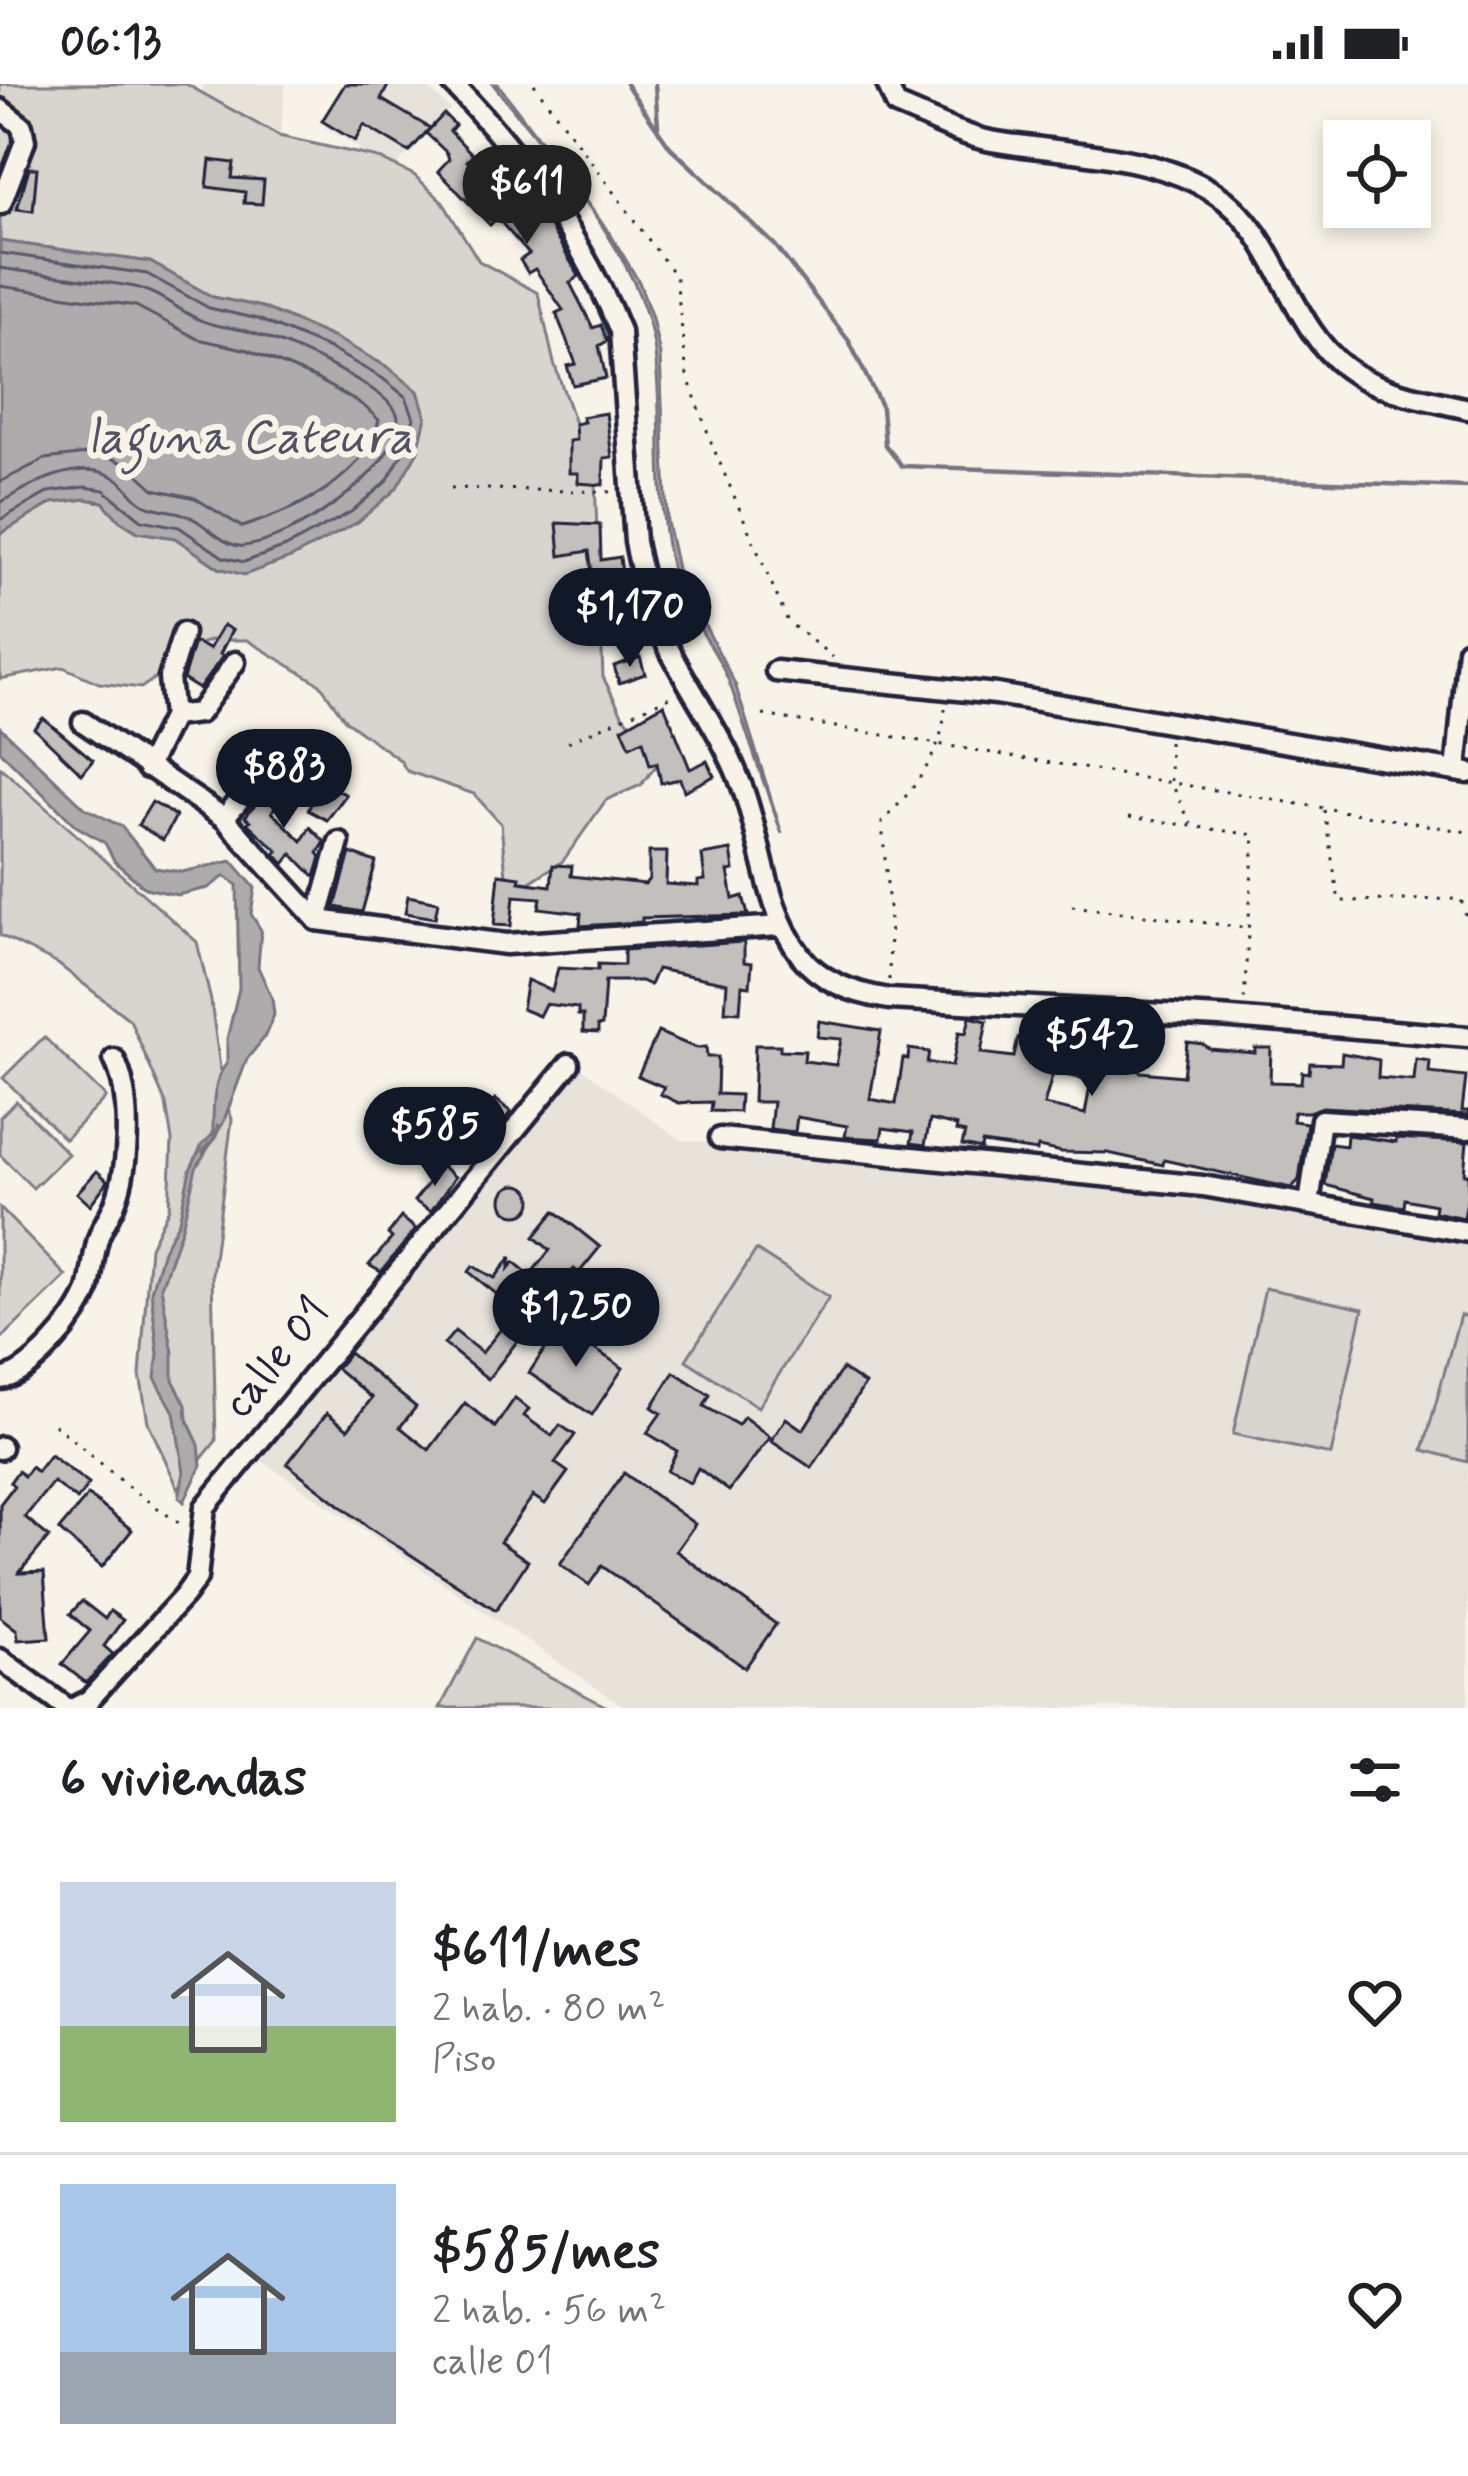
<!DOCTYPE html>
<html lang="es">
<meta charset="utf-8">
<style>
body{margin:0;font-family:Mynerve,sans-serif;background:#f2f2f2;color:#202124;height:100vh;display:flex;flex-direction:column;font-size:45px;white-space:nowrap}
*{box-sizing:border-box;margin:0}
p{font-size:39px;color:#757577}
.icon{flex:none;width:66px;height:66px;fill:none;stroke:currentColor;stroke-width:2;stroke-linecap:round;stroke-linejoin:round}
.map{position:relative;height:1624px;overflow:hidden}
.drawer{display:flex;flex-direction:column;background:#fff;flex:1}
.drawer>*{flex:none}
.buttons{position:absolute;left:1323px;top:36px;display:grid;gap:24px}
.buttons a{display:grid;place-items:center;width:108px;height:108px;border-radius:0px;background:#fff;box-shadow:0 6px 18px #0003;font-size:60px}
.price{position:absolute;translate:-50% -102px;padding:0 27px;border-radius:42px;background:#111827;color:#fff;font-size:39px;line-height:78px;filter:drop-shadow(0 3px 6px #0008)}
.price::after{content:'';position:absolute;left:50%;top:72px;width:36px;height:27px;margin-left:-18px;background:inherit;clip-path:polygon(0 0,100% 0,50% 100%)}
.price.active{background:#222;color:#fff}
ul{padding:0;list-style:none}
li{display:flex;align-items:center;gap:36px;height:300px;padding:0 60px}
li+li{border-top:3px solid #e0e0e0}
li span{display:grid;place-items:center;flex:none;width:336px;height:240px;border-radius:0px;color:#555}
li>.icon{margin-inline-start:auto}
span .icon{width:144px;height:144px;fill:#fffc;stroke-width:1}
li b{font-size:51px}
h2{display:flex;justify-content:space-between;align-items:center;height:144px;padding:0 60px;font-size:51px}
.status{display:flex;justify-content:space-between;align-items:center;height:84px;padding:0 60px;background:#fff;direction:ltr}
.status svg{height:33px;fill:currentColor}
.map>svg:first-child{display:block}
</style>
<div class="status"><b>06:13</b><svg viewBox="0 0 49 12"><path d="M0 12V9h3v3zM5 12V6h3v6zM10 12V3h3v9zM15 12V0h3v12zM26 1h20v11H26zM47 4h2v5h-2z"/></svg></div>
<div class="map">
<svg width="1468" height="1624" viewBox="0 0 1468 1624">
<rect width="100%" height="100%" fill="#f7f3e8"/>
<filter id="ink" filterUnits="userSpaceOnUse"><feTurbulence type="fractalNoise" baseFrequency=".00833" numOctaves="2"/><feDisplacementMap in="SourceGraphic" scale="24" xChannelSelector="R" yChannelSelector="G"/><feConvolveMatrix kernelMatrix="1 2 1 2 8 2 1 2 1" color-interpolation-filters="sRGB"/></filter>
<g filter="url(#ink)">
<!-- built -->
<g fill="#e7e3db">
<path d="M204 0H286L273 113 174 135Z"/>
<path d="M350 0H424L450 25 370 110 344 87 359 64 325 43Z"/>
<path d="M577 981 681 1056 1214 1107 1468 1156V1624H626L255 1372Z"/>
</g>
<!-- green -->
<g fill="#d8d5cf" stroke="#7d7c85" stroke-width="3">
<path d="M0 0H186L279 52 378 74 414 91 442 117 479 177 538 209 554 279 595 397 603 593 623 632 655 661 656 682 641 701 606 716 563 777 528 799 506 792 501 740 474 710 407 687 400 676 346 637 320 600 247 556H211L176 569 158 592 141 604 99 599 63 583 0 595V450L52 419 86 415 103 418 119 436 138 448 175 454 219 484 389 284 337 255 262 223 213 213 150 178 0 157Z"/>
<path d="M0 683 197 858 211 917 224 1014 232 1035 212 1190 216 1357 178 1404 148 1338 140 1291 150 1163 169 1124 172 1056 166 1020 130 936 58 880 0 851Z"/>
<path d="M44 953 106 1013 65 1055 3 994Z"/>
<path d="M16 1017 68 1070 33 1104 0 1071V1033Z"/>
<path d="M0 1124 66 1192 0 1256Z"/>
<path d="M756 1166 829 1213 758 1323 686 1276Z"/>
<path d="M1265 1204 1363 1225 1331 1371 1233 1350Z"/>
<path d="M1460 1231 1468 1233V1378L1423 1366Z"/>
<path d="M477 1554 609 1624H440Z"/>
</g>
<!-- water -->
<g fill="#aeabad" stroke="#76747f" stroke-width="3">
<path d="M493 0H498L611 151 639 198 652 234 660 271 667 438 678 489 735 600 782 750C764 701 748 652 731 603 717 563 685 531 673 489 653 415 665 337 654 262 639 167 551 75 493 0Z"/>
<path d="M0 157 150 178 213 213 262 223 337 255 389 284 418 307 426 333 418 367 396 405 358 438 291 474 244 491 219 484 175 454 138 448 119 436 103 418 86 415 52 419 0 450Z"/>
<path d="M0 643 85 724 122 743 155 784 182 788 232 777 255 804 251 830 261 846 258 883 272 914 274 931 264 954 247 975 223 1039 196 1084 182 1143 161 1203 173 1269V1296L186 1321 187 1335 199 1361 201 1382 184 1418 179 1413 184 1388 174 1328 155 1294 158 1270 151 1207 163 1166 179 1137 190 1086 202 1061 213 1050C213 1027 212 996 227 979V955L239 904 237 801 225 792 208 804 177 811 145 804 115 778 105 759 76 742 0 667Z"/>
</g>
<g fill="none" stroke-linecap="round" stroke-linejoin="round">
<!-- shore -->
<g stroke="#5a5969" stroke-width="3">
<path d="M0 169 147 190 209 224 258 235 332 266 382 294 406 313 414 334 406 363 387 397 351 428 286 463 244 478 223 473 179 443 142 436 104 406 85 403 49 408 0 436"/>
<path d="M0 184C45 191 91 195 135 203 158 208 179 227 200 236 217 244 236 243 253 249 280 257 398 306 398 335 398 388 292 457 244 462 228 464 210 445 197 437 181 425 163 428 146 421 134 416 129 404 119 396 83 371 31 400 0 419"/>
<path d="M0 202 136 222 198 255 248 266 317 295 364 322 379 336C365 396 295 426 242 443L195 414 154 405 128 381 111 374 87 370 45 375 0 398"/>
</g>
<!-- stream -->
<g stroke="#76747f" stroke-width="4.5">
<path d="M626 0 670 63 775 161 849 257 882 324 885 361 902 382 1467 403"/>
<path d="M655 0 658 42"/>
<path d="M203 1068 215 1054 218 1042"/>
</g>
</g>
<!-- building -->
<g fill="#c2bfbd" stroke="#22223b" stroke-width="3" fill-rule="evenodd">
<path d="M345 0H389L381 15 430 44 409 68 364 41 355 57 322 37Z"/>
<path d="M444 30 455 41 450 47 473 71 467 77 493 102 509 87 526 108 522 111 549 141 579 192 570 199 593 244 601 241 607 257 599 262 606 294 573 301 567 282 576 280 556 229 563 226 535 185 528 189 520 176 529 170 497 134 490 141 438 87 449 75 447 69 426 49Z"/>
<path d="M210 76 234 79 232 94 264 96 262 120 244 119 245 108 207 103Z"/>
<path d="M29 84H37L33 127 17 125Z"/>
<path d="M606 329 612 373 604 374 603 401 578 399V389H569V357L576 356 575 340 584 338 582 333Z"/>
<path d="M557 439 600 441 601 476 620 473 627 535 617 536 620 550 599 551 593 526 609 522 606 494 593 496 589 467 560 472Z"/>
<path d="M223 541 232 546 220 570 223 572 199 605 183 595 194 558 209 565Z"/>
<path d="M640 573 645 590 619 599 614 582Z"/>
<path d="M664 620 690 685 707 677 714 692 684 707 680 695 661 699 657 679 650 681 643 656 630 662 622 644Z"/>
<path d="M43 634 93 676 82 690 34 644Z"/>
<path d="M274 696 286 703 272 728 302 757 310 743 325 758 318 769 321 773 315 793 292 770 284 780 275 770 278 767 247 739 250 737 245 733Z"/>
<path d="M332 702 346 711 327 736 308 726 314 714 318 717 326 703Z"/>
<path d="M152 718 176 732 163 756 138 741Z"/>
<path d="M731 766 734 786 728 787 733 815 743 812 748 831 642 834V838L580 842 581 829 539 824 541 814 514 812 511 842 494 841 499 790 520 793 519 798 551 802 553 781 572 782 571 792 645 800 649 795V768H667L666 800 698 802V797L705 796 702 771Z"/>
<path d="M350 769 376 778 362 828 335 823Z"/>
<path d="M408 812 438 818 435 834 405 829Z"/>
<path d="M744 858V878L752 879 750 902 742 901 740 928 725 927 727 899 657 885 650 901 641 897H605L602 941 598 942V949L583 948V931H578V924L545 920 539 932 522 925 527 896 552 907 558 884 598 886V880L624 881V866Z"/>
<path d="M970 933 987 937 981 969 1014 973 1018 954 1050 962 1051 954 1060 956 1062 945 1137 961 1135 985 1141 988 1183 992 1187 958 1203 960 1210 965 1255 969V964H1271L1270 998 1301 999 1302 988 1309 989 1310 979 1341 980 1342 969 1379 976 1378 994 1414 997 1416 975 1430 977 1429 989 1466 993 1462 1027H1468V1031L1322 1023 1309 1028H1294L1293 1037 1307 1039 1299 1096 1291 1104 1164 1076 1163 1081 1108 1069 1062 1068 1038 1063 1037 1067 982 1059 981 1065 962 1061 965 1049 956 1047 957 1042 930 1036 925 1061 911 1059 913 1048 883 1044 881 1055 845 1053 847 1042 797 1033 795 1048 770 1045 773 1018H753L755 961H780V966L805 967 804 977 836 981 841 955 817 953 819 937 881 947 870 1015 896 1020 903 974 908 975 909 965 929 968 927 979 952 982 959 948 966 949ZM1053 989 1091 996 1085 1030 1044 1021Z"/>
<path d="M658 948 696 964 706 963 707 973H718L717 1010 740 1011 739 1028 711 1027 712 1018 679 1019 660 1010 664 1003 638 992Z"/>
<path d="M495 1015 511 1028 489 1054 474 1041Z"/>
<path d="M1347 1051 1396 1058V1054L1467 1058 1464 1090H1468V1111L1464 1134 1434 1128 1435 1121 1405 1115 1404 1123 1374 1118V1114L1325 1101 1331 1060 1346 1062Z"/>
<path d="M442 1082 455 1093 431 1127 414 1117Z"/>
<path d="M97 1087 108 1097 90 1121 77 1109Z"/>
<circle cx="517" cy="1116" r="15"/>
<path d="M555 1127 600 1163 579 1189 574 1185 562 1199 557 1195 516 1246 522 1251 488 1295 444 1260 455 1247 482 1269 516 1226 469 1188 473 1182 495 1194 511 1173 509 1184 514 1178 530 1191 550 1166 534 1153Z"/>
<path d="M401 1133 416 1145 381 1188 369 1181 392 1154 388 1150Z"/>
<path d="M560 1242 623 1284 592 1331 529 1289Z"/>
<path d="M349 1269 416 1323 400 1343 429 1366 465 1319 495 1343 515 1314 529 1325 524 1332 552 1352 560 1341 575 1351 555 1379 568 1388 545 1420 533 1412 500 1458 528 1477 496 1526 368 1443 287 1380 327 1329 348 1345 372 1314 336 1284Z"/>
<path d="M842 1285 865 1300 812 1384 771 1357 786 1334 803 1346Z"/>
<path d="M674 1288 710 1311 704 1322 738 1341 744 1333 770 1353 729 1407 698 1384 690 1399 667 1387 677 1367 647 1349 661 1329 652 1323Z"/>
<path d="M50 1371 89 1400 77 1416 53 1398 25 1433 49 1453 19 1489 44 1488 49 1554 18 1556 17 1546 0 1533V1420L14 1402 10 1398 18 1387 24 1392 31 1383 37 1388Z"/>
<path d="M624 1389 695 1440 676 1467 776 1540 745 1584 602 1482 589 1501 560 1480Z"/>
<path d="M88 1411 132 1446 102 1483 59 1446Z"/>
<path d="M82 1517 105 1535 110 1527 123 1536 104 1562 113 1570 86 1599 62 1580 90 1547 70 1530Z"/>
</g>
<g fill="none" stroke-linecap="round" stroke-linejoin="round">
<defs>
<g id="minor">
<path d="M453 0C522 72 583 154 620 247L635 458C642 493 652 531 668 563 691 609 723 651 741 700 763 756 764 823 801 872 821 898 857 910 889 915L1219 933 1468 953"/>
<path d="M887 0 896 21C927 33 959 51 991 57 1063 70 1151 68 1215 109 1278 149 1288 241 1346 284 1379 309 1429 315 1468 325"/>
<path d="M0 25 22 42 25 57 1 120"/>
<path d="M776 587 996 610 1468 689"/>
<path d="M173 632 169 594 183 549"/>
<path d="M83 638 224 734 317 836 506 860 781 842"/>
<path d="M147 684 173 632 199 629 235 578"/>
<path d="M1456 687 1468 566"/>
<path d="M224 734 281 667"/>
<path d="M317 836 339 758"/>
<path d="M720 1054 1203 1102 1468 1148"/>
<path d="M1309 1120 1321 1036 1468 1045"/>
<path d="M0 1295C29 1293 79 1234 88 1206 93 1189 93 1169 99 1152 103 1141 111 1130 115 1119 130 1081 132 1010 114 975"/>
<path d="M0 1365 1 1363"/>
<path d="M0 1575 67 1624"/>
<path d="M74 1624 89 1616 184 1512 197 1494 205 1423 569 980"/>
</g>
</defs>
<!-- minor casing -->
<use href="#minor" stroke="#22223b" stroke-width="27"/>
<!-- path -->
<g stroke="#22223b" stroke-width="3" stroke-dasharray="3 9" stroke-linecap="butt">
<path d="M534 0 676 193 687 291 713 363 788 538 833 573"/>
<path d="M451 404 613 408"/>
<path d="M763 631 1468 748"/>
<path d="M568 658 672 612"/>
<path d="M1169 658 1171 698 1191 740"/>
<path d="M1324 726 1339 817 1461 815 1468 840"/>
<path d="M1129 733 1254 751 1244 917"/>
<path d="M1072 822 1247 844"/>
<path d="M889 896 890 837 882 738C913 707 942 671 945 625"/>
<path d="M54 1340 131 1405 183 1442"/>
</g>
<!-- minor -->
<use href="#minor" stroke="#f7f3e8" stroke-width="18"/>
</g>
</g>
<g text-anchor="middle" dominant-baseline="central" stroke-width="12" stroke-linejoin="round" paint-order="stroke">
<!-- street labels -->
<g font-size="45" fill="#22223b" stroke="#f7f3e8">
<text transform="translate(277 1274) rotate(-51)">calle 01</text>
</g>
<!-- water labels -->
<g font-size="48" font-style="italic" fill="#535263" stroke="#f7f3e8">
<text x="250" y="354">laguna Cateura</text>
</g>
</g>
</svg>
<div class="buttons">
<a><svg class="icon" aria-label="locate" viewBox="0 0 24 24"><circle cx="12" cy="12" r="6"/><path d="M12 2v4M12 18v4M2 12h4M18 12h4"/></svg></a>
</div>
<b class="price active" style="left:527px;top:163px">$611</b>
<b class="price" style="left:630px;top:586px">$1,170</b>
<b class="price" style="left:284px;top:747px">$883</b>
<b class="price" style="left:1092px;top:1015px">$542</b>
<b class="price" style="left:435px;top:1105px">$585</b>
<b class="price" style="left:576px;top:1286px">$1,250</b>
</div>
<section class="drawer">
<h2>6 viviendas<svg class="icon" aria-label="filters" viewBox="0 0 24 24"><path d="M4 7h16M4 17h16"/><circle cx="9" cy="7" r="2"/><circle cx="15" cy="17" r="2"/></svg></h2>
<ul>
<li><span style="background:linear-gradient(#c9d6e8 60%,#8fb573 0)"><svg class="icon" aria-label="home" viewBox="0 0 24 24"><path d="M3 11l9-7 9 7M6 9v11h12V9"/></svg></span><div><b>$611/mes</b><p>2 hab. · 80 m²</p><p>Piso</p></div><svg class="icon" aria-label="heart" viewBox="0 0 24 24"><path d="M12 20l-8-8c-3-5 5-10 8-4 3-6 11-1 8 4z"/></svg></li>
<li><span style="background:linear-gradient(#a9c7e8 70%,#9aa5b1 0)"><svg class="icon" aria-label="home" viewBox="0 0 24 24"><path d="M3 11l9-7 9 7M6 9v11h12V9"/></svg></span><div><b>$585/mes</b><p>2 hab. · 56 m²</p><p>calle 01</p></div><svg class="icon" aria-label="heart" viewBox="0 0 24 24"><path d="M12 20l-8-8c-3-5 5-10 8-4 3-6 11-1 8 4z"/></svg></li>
</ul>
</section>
